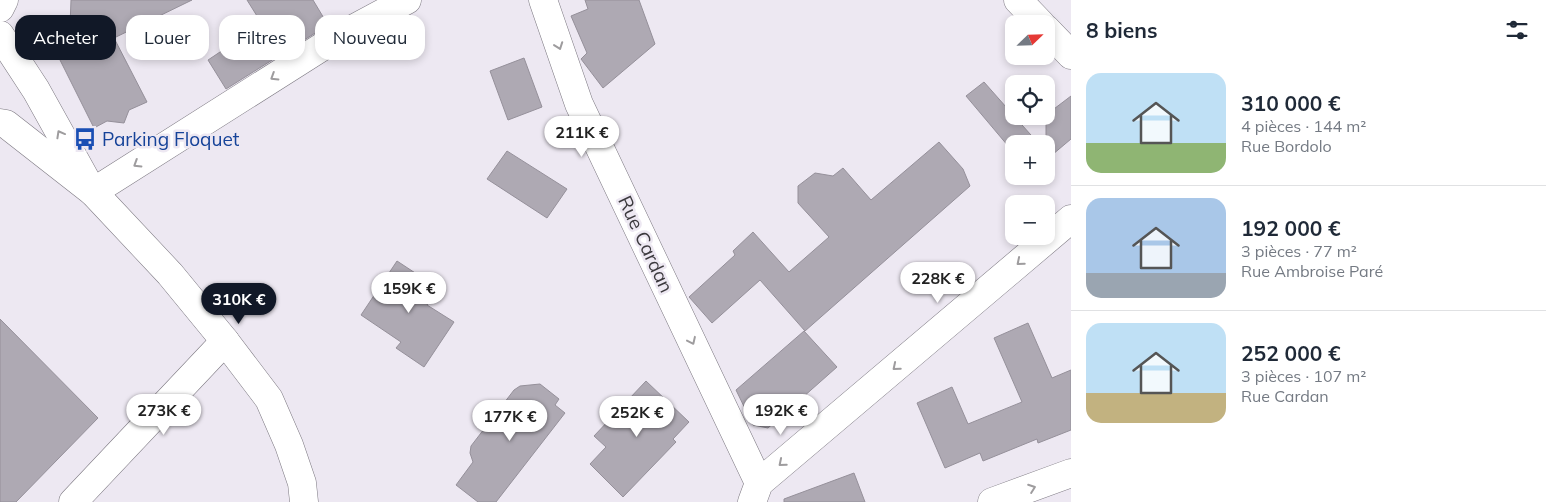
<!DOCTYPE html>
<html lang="fr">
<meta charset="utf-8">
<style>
body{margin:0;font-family:Mulish,sans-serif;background:#f2f2f3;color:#1f2937;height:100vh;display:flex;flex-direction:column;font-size:19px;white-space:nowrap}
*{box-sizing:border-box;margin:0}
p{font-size:16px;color:#747a83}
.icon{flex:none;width:28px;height:28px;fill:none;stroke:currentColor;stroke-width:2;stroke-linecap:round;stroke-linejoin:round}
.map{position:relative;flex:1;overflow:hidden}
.side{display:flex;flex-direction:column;background:#fff;width:475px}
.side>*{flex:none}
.banner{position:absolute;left:15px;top:15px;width:475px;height:45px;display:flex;gap:10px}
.needle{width:32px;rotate:67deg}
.controls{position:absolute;left:1005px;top:15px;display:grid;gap:10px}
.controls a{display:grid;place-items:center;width:50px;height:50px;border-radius:10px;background:#fff;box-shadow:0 2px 8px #0003;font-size:25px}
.price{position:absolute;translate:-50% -42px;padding:0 11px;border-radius:18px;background:#fff;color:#222;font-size:16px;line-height:32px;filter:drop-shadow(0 1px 2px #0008)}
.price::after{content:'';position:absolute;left:50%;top:30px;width:15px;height:11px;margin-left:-8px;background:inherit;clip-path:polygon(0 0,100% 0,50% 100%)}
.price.selected{background:#111827;color:#fff}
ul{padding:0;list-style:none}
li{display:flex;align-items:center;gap:15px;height:125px;padding:0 15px}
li+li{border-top:1px solid #e0e1e3}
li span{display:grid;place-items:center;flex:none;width:140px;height:100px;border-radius:15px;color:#555}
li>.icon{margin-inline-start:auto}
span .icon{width:60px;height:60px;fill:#fffc;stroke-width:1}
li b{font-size:21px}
h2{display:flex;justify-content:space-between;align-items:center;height:60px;padding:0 15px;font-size:21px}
.chip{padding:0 18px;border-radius:15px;background:#fff;box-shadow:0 2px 8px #0003;font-size:18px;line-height:45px}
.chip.selected{background:#111827;color:#fff}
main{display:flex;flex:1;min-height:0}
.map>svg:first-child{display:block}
</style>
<main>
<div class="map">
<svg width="1071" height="502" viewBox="0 0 1071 502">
<rect width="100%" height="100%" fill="#ede8f2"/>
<!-- building -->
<g fill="#aea9b3" stroke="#95909a">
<path d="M71 0H192L114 38 147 102 129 110 124 123 107 121 94 128 54 48 56 33 70 26Z"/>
<path d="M247 0H313L328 25 226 89 208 60 262 24Z"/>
<path d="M585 0H639L655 44 603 88 581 59 587 53 571 16 588 9Z"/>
<path d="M524 58 542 107 508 120 490 71Z"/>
<path d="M984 82 1014 116 1039 144H1014V153L966 96Z"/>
<path d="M1071 96V139L1046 160V115Z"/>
<path d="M939 142 963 169 970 186 805 331 760 280 712 323 689 297 735 255 733 251 753 232 789 272 829 237 798 203V186L815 173 833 176 843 168 871 200Z"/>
<path d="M507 151 567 189 547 218 487 179Z"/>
<path d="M397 261 438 288 427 305 454 322 424 367 396 348 401 342 361 315Z"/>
<path d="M0 319 98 418 16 502H0Z"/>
<path d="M1028 323 1052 378 1071 370V430L1038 443 1037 439 983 461 980 453 945 468 917 403 952 387 968 424 1022 402 994 338Z"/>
<path d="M804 331 837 367 768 428 753 425 736 390Z"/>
<path d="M646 381 689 422 673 439 676 442 623 497 590 464 606 447 594 436Z"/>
<path d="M540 384 559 399 555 405 565 413 496 502H478L456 485 473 462 470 453 471 446 514 390 520 386Z"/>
<path d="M854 473 865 502H784V499Z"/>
</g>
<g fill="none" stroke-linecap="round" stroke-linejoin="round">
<defs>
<g id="street">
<path d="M543 0 579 104 759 483"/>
<path d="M1018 0 1041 24"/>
<path d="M0 8 4 0"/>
<path d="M1046 29 1071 55"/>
<path d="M0 35 36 90 86 180"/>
<path d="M0 123 6 124 93 192 170 274 225 341 269 399 289 445 302 483 304 502"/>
<path d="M93 192 336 38 407 0"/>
<path d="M73 502 225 341"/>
<path d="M752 502 759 483 1071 219"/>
<path d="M992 502 1071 473"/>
</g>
</defs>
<!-- street casing -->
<use href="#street" stroke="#7c7881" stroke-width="29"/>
<!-- street -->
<use href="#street" stroke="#fff" stroke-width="28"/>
</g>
<!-- one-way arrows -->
<defs><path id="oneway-chevron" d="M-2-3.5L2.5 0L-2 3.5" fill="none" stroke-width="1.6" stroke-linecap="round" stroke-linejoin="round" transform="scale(1.25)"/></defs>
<g stroke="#9e9c9e">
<use href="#oneway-chevron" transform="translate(559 46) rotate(70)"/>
<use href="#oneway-chevron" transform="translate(274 77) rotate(148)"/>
<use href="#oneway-chevron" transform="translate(60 134) rotate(-119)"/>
<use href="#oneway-chevron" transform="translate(137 164) rotate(148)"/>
<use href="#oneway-chevron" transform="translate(1020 262) rotate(140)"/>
<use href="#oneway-chevron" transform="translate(692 341) rotate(65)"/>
<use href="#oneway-chevron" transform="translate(896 367) rotate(140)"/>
<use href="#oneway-chevron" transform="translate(782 463) rotate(140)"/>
<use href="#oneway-chevron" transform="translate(1032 488) rotate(-20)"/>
</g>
<!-- icons -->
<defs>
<symbol id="bus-bare" viewBox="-9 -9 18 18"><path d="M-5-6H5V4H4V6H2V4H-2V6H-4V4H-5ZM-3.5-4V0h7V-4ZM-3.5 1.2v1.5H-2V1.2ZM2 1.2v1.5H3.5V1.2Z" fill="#1a4fb4" stroke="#ede8f2" stroke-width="2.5" paint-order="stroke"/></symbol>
</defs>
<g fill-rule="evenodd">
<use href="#bus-bare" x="69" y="123" width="32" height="32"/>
</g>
<g text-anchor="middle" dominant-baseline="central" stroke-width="5" stroke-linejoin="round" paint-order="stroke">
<!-- transit labels -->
<g font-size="19" fill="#164399" stroke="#ede8f2" text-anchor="start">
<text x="102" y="139">Parking Floquet</text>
</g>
<!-- street labels -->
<g font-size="19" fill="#3c3a3e" stroke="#ede8f2">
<text transform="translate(646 244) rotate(65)">Rue Cardan</text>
</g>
</g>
</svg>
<div class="controls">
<a><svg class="needle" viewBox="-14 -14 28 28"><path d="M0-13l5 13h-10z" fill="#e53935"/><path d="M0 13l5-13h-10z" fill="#747a83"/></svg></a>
<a><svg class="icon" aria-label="locate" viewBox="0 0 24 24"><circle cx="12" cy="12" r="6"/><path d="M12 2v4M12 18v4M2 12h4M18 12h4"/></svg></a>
<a>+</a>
<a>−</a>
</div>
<b class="price" style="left:582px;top:158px">211K €</b>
<b class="price" style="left:938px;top:304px">228K €</b>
<b class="price" style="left:409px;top:314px">159K €</b>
<b class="price selected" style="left:239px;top:325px">310K €</b>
<b class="price" style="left:164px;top:436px">273K €</b>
<b class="price" style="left:781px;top:436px">192K €</b>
<b class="price" style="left:637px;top:438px">252K €</b>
<b class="price" style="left:510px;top:442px">177K €</b>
<div class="banner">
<a class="chip selected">Acheter</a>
<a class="chip">Louer</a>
<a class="chip">Filtres</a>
<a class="chip">Nouveau</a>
</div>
</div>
<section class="side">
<h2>8 biens<svg class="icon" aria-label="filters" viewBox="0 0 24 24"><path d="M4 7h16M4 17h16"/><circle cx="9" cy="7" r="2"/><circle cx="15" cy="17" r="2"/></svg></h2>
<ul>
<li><span style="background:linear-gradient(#bfe0f5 70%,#8fb573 0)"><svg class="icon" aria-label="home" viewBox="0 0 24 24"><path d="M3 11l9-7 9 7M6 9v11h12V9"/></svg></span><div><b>310 000 €</b><p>4 pièces · 144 m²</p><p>Rue Bordolo</p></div></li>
<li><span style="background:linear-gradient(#a9c7e8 75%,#9aa5b1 0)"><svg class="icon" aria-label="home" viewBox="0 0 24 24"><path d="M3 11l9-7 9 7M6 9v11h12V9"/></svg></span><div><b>192 000 €</b><p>3 pièces · 77 m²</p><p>Rue Ambroise Paré</p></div></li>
<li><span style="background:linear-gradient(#bfe0f5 70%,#c2b280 0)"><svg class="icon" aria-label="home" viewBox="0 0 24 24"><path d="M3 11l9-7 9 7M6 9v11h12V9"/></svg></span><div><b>252 000 €</b><p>3 pièces · 107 m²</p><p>Rue Cardan</p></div></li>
</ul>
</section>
</main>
